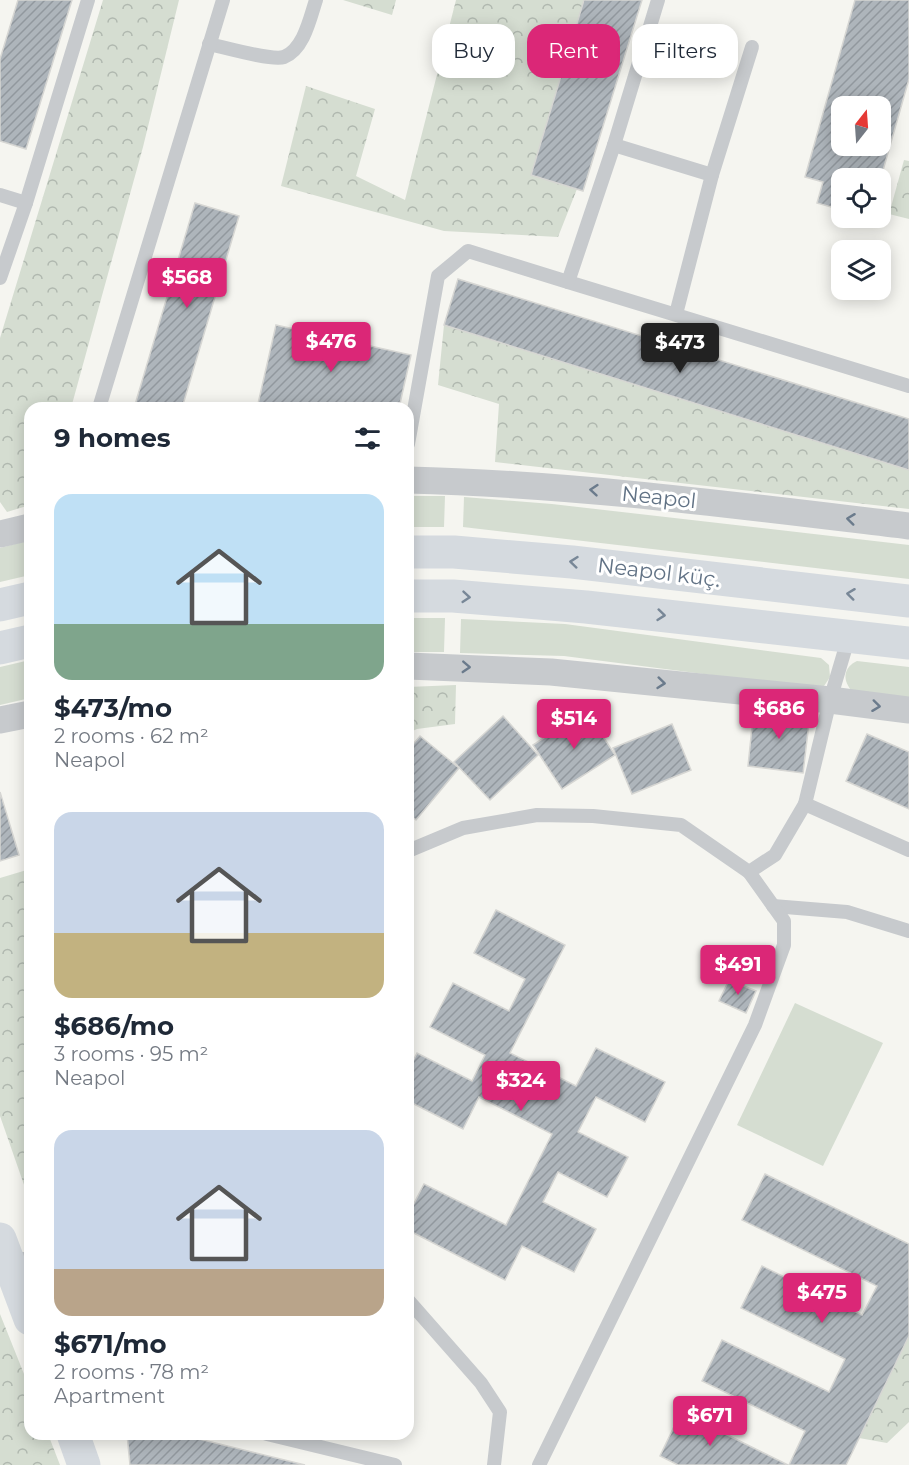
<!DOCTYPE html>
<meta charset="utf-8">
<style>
body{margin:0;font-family:Montserrat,sans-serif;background:#f2f2f3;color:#1f2937;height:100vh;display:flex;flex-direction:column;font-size:22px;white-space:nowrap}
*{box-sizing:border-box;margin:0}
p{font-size:20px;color:#747a83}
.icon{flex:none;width:33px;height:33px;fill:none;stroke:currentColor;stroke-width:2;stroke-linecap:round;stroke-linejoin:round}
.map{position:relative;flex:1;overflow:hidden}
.panel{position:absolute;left:24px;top:402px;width:390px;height:1038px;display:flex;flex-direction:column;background:#fff;border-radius:18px;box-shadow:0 3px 15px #0003}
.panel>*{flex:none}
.banner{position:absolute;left:432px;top:24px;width:387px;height:54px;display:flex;gap:12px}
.needle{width:39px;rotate:17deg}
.tools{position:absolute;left:831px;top:96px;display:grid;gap:12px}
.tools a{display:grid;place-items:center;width:60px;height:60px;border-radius:12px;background:#fff;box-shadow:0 3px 15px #0003;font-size:30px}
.price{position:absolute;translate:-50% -51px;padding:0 14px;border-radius:6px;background:#db2777;color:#fff;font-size:20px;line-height:39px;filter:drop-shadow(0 2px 3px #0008)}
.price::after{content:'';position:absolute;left:50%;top:36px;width:18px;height:14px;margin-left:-9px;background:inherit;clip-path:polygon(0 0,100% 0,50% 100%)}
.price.on{background:#222;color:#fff}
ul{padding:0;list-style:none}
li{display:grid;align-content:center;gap:12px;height:318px;padding:0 30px}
li span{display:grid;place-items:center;height:186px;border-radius:18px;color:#555}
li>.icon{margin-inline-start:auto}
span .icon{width:108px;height:108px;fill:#fffc;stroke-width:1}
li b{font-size:26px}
h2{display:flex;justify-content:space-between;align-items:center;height:72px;padding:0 30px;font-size:26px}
.tag{padding:0 21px;border-radius:18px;background:#fff;box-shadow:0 3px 15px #0003;font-size:21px;line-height:54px}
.tag.on{background:#db2777;color:#fff}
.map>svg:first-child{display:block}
</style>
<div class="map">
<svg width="909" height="1465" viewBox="0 0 909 1465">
<defs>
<pattern id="forest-crowns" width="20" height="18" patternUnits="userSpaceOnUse" patternTransform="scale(1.5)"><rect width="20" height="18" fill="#d5ddd1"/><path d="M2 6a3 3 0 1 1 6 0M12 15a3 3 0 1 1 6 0" fill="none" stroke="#b0b8af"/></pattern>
<pattern id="building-hatch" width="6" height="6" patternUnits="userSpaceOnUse" patternTransform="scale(1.5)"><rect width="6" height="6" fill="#aeb5bb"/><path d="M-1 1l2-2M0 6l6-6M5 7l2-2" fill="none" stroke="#91989e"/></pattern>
</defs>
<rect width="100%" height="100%" fill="#f5f5f0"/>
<!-- grass -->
<g fill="#d5ddd1">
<path d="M408 496H445L444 527H408Z"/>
<path d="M464 497 552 504 909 545V579L463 527Z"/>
<path d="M30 540V575L0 582V548Z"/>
<path d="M408 618H445L444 652H408Z"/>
<path d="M461 619 565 624 821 658 829 665 830 677 824 686 813 688 564 656 460 653Z"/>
<path d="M30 660V698L0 705V667Z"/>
<path d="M857 661 909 667V700L851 690C842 679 844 667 857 661Z"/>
<path d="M795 1003 883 1043 823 1166 737 1125Z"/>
</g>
<!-- forest -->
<g fill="url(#forest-crowns)">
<path d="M103 0H179L143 147 71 408H30V505L7 512 0 502V338Z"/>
<path d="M343 0H396L392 15Z"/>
<path d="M456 0H584L531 175 577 189 558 237 444 231 281 186 306 86 375 109 356 176 405 200Z"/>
<path d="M904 160 909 161V219L889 214Z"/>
<path d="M444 325 909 470V509L495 462 499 404 438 385Z"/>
<path d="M456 685 455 724 417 729 408 733V687Z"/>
<path d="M30 869V1202L0 1116V878Z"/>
<path d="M0 1314 30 1389V1434H48L60 1465H0Z"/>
<path d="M909 1336V1422L887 1443 859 1438Z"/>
</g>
<!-- building -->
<g fill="url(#building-hatch)" stroke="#d6d6d3" stroke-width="1.5" fill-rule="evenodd">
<path d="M18 0H72L26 149 0 141V59Z"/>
<path d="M584 0H642L583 191 531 175Z"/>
<path d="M855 0H909V79L880 181V178H842V210L817 203 823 182 805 177ZM842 106H880V146H842Z"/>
<path d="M195 203 239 216 182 408H134Z"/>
<path d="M458 279 909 419V470L444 325Z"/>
<path d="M276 325 411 355 399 408H257Z"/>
<path d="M754 708 810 715 803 773 748 766Z"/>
<path d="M586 710 615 755 562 789 533 745Z"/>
<path d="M503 716 538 755 490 800 454 762Z"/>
<path d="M672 724 691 770 632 794 613 748Z"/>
<path d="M867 734 909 752V809L846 781Z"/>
<path d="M420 736 459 768 416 820 408 813V750Z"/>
<path d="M0 792 19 855 0 861Z"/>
<path d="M496 910 565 945 510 1053 576 1086 596 1048 665 1082 645 1122 596 1097 578 1132 628 1157 607 1197 558 1172 543 1202 596 1229 574 1272 522 1246 505 1280 408 1230V1215L424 1184 506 1225 552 1134 479 1097 463 1129 408 1101V1071L417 1053 472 1081 485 1055 430 1027 453 983 509 1011 525 979 474 953Z"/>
<path d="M729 980 756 991 746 1013 719 1001Z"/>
<path d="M765 1174 909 1244V1336L846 1465H789L805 1431 702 1381 722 1340 829 1392 845 1359 741 1308 762 1266 862 1315 877 1286 742 1220Z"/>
<path d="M681 1412 788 1465H678L660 1456Z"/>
<path d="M127 1434H179L305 1465H130Z"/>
</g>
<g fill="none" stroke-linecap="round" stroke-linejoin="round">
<!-- service -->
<g stroke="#c7cacd" stroke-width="14">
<path d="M209 44C223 47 272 61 284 57 304 49 310 18 316 0"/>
<path d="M614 145 712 175 752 47"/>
<path d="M0 195 26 203"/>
<path d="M0 278 26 203 88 0"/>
<path d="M568 282 909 386"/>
<path d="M676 314 712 175"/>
<path d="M99 408 223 0"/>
<path d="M408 444 438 276 468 251 568 282 614 145 658 0"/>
<path d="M849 636 830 700 805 804 909 850"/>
<path d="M408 851 463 828 537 815 593 816 681 825 749 872 775 855 805 804"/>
<path d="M773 906 847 912 909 931"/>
<path d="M8 1259H30"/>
<path d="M408 1300 481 1383 500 1412 494 1465"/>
<path d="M267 1434 395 1465"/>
<path d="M539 1465 755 1025 784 945V921L749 872"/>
</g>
<!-- minor -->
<g stroke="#c7cacd" stroke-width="27">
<path d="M408 480C576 484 742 506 909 526"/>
<path d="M0 534 30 527"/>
<path d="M408 666 551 672 830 700 909 710"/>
<path d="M0 720 30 714"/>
</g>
<!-- secondary -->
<g stroke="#d5dadf" stroke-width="33">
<path d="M408 552H454L572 562 909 601"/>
<path d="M408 596H453L586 607 909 643"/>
<path d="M0 605 30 598"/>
<path d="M0 648 30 641"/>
<path d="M0 1239 30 1319"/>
<path d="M73 1434 84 1465"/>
</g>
</g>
<!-- one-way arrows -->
<defs><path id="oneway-chevron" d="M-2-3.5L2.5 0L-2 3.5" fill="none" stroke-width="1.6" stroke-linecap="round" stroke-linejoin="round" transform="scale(1.5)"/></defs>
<g stroke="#6b7b8c">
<use href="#oneway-chevron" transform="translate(594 490) rotate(-175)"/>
<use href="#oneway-chevron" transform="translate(851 519) rotate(-173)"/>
<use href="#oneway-chevron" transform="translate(466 667) rotate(3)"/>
<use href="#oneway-chevron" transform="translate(661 683) rotate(6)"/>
<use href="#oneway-chevron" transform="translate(876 706) rotate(7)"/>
</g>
<g stroke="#788797">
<use href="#oneway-chevron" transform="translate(574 562) rotate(-174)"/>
<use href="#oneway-chevron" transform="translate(851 594) rotate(-173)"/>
<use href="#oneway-chevron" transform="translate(466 597) rotate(5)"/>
<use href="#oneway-chevron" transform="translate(661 615) rotate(6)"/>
</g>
<g text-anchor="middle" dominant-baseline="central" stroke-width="6" stroke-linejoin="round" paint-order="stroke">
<!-- street labels -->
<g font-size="21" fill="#617285" stroke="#fff">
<text transform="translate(659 497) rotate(6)">Neapol</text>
<text transform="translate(659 572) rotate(7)">Neapol küç.</text>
</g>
</g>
</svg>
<div class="tools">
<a><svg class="needle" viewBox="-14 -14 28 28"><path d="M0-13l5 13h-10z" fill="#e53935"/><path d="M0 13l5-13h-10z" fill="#747a83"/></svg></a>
<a><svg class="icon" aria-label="locate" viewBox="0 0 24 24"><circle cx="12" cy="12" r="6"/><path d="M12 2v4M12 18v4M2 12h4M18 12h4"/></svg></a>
<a><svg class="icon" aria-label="layers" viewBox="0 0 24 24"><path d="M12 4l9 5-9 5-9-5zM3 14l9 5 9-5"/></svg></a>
</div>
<b class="price" style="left:187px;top:309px">$568</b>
<b class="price" style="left:331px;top:373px">$476</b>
<b class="price on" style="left:680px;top:374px">$473</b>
<b class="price" style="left:779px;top:740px">$686</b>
<b class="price" style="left:574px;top:750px">$514</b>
<b class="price" style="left:738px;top:996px">$491</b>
<b class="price" style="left:521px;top:1112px">$324</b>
<b class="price" style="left:822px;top:1324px">$475</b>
<b class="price" style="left:710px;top:1447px">$671</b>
<div class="banner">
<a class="tag">Buy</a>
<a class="tag on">Rent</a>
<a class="tag">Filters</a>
</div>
<section class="panel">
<h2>9 homes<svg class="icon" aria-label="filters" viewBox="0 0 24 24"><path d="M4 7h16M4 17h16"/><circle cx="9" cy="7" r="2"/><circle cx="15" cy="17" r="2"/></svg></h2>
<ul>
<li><span style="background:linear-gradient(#bfe0f5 70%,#7fa58c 0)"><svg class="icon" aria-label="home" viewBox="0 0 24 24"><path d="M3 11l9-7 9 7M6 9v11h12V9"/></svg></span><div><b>$473/mo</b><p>2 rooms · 62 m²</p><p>Neapol</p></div></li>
<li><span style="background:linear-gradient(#c9d6e8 65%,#c2b280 0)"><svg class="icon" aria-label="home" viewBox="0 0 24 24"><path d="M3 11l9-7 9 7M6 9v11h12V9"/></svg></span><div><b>$686/mo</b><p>3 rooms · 95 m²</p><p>Neapol</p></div></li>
<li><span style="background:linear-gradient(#c9d6e8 75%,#b9a48a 0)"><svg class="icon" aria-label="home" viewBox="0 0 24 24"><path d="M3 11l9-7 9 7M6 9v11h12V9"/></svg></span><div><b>$671/mo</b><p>2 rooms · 78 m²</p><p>Apartment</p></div></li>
</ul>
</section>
</div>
